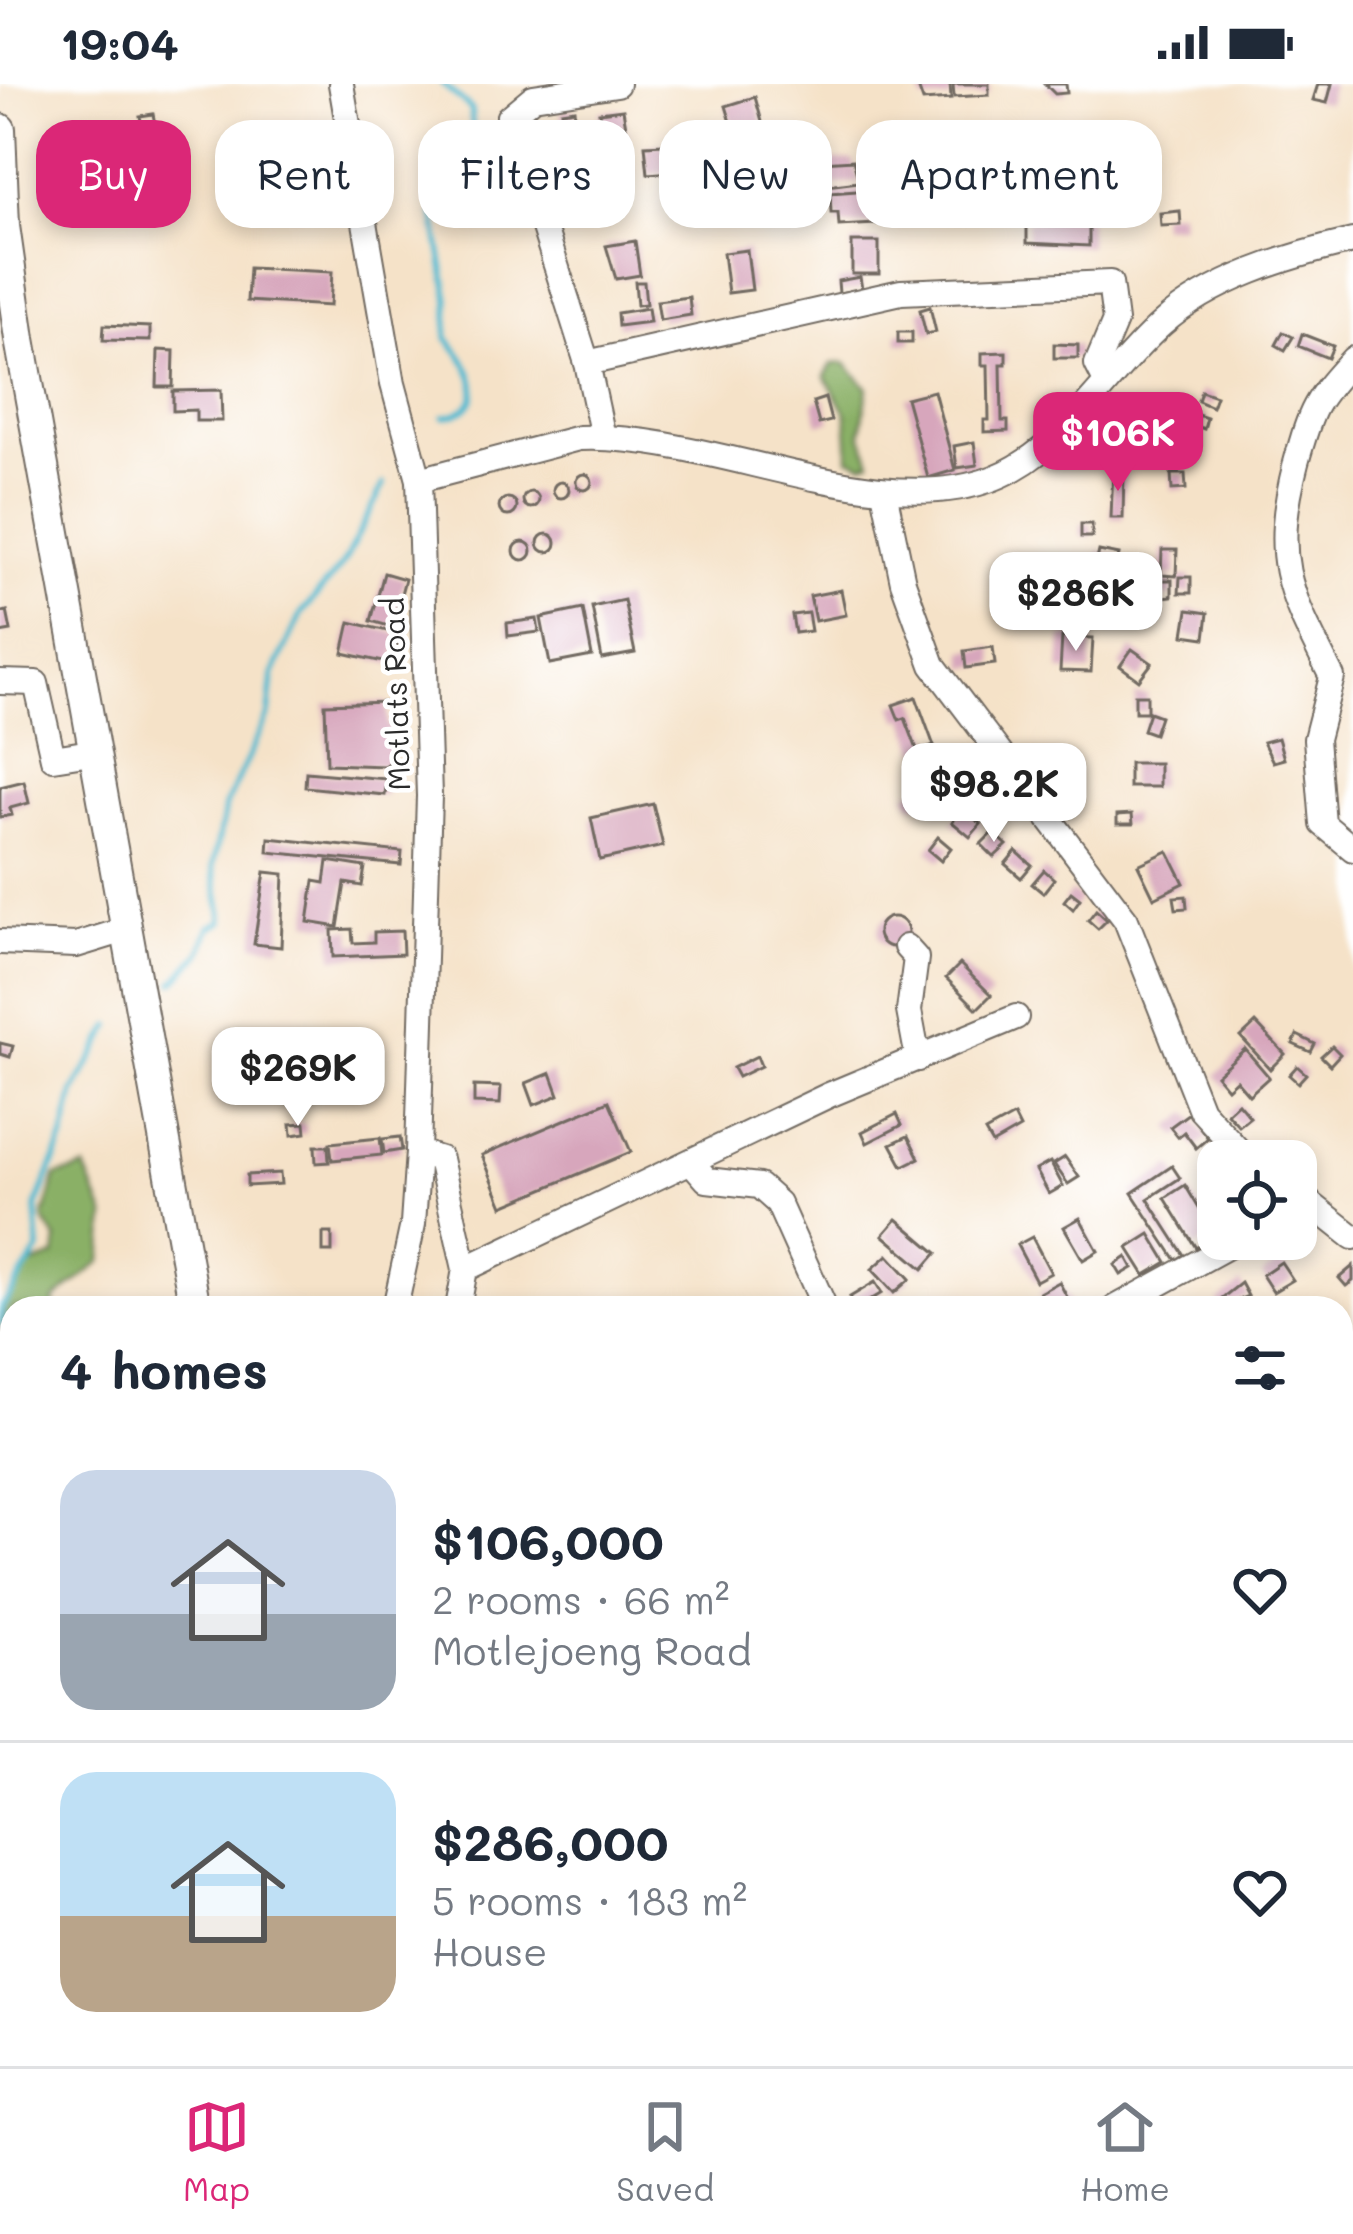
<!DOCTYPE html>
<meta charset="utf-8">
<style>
body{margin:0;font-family:Mali,sans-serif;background:#f6f6f7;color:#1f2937;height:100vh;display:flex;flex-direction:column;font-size:45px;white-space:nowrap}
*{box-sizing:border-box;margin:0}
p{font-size:39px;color:#747a83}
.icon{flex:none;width:66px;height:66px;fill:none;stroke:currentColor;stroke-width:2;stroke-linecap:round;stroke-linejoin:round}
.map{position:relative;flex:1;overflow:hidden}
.sheet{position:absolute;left:0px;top:1212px;width:1353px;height:771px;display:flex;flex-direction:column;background:#fff;border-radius:36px 36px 0 0;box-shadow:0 6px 18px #0003}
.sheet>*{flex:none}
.banner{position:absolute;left:36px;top:36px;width:1281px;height:108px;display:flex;gap:24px}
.controls{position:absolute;left:1197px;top:1056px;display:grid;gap:24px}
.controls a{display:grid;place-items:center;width:120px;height:120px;border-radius:24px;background:#fff;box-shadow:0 6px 18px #0003;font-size:60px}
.price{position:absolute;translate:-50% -102px;padding:0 27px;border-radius:24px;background:#fff;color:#222;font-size:39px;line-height:78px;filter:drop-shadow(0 3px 6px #0008)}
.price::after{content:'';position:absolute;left:50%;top:72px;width:36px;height:27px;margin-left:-18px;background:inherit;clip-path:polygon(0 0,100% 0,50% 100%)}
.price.on{background:#db2777;color:#fff}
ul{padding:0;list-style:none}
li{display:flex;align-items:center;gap:36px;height:300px;padding:0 60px}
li+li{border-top:3px solid #e0e1e3}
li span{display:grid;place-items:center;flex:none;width:336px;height:240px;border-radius:36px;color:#555}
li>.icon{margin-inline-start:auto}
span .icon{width:144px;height:144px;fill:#fffc;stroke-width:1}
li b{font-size:51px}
h2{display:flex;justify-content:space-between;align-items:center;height:144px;padding:0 60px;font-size:51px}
.pill{padding:0 42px;border-radius:36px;background:#fff;box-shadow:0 6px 18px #0003;font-size:42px;line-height:108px}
.pill.on{background:#db2777;color:#fff}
.status{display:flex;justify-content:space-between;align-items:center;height:84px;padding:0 60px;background:#fff;direction:ltr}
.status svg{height:33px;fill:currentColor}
.tabs{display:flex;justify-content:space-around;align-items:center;height:168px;border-top:3px solid #e0e1e3;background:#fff;font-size:33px;color:#747a83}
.tabs a{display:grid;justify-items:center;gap:6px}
.tabs .on{color:#db2777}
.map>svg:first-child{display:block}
</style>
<div class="status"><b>19:04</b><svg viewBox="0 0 49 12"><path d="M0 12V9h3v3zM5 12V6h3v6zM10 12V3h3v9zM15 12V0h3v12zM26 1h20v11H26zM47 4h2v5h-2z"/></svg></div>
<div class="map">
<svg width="1353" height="1982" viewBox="0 0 1353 1982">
<rect width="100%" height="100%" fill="#fff"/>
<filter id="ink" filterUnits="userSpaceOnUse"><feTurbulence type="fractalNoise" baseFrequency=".00833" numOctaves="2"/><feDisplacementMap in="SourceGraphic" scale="24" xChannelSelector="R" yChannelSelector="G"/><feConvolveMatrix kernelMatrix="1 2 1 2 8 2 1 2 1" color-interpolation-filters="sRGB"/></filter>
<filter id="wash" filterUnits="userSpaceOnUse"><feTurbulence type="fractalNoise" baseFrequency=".004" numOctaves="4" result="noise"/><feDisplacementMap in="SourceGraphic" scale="48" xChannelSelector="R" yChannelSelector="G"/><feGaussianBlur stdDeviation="2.7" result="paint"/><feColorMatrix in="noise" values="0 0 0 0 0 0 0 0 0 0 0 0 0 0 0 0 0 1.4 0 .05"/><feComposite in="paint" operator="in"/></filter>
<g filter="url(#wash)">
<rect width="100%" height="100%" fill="#f5e2c8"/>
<!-- forest -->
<g fill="#8ab066" stroke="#5a6e48" stroke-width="3">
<path d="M845 279 868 304 861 349 871 377 863 380 849 374 846 329 825 292 832 280Z"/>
<path d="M85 1084 106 1133 102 1177 54 1216 55 1224H12V1384L0 1389 4 1223 31 1181 55 1172 57 1156 43 1135 56 1092Z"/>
<path d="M1353 1497V1577L1341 1578V1499Z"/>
</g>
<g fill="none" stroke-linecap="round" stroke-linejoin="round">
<!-- stream -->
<g stroke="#53bbd1" stroke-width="6">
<path d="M442 0 471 25 475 73 434 129 449 216 447 254C471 281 496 323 444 333"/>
<path d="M174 898 201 869 210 843 223 837 213 782 225 722 269 630 273 591 301 530 343 480 384 400"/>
<path d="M0 1239 2 1223 39 1166 36 1123 64 1054 74 1008 111 942"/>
</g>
</g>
<g id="blocks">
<!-- building -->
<g fill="#d7a6bc">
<path d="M917 0H950L951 15 923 17Z"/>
<path d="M953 0H989V11L954 13Z"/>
<path d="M1045 0H1066L1067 9 1055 10Z"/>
<path d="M1318 0H1332L1327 19 1313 16Z"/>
<path d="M755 13 764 45 736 54 726 22Z"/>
<path d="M574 25 578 69 565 71 561 27Z"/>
<path d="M623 25 626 43 602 46 599 28Z"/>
<path d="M153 30 162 76 149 78 140 32Z"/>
<path d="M310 42 312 74 318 81 339 79 341 101 319 102 321 130 290 132 284 44Z"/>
<path d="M604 48H628V71L604 70Z"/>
<path d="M684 53 687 68 675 70 672 56Z"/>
<path d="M664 60 666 75 684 74 685 87 648 90 645 61Z"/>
<path d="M881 63 883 93 871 94 868 64Z"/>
<path d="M631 73 635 91 610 96 607 77Z"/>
<path d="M853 76 859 98 818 103 822 78Z"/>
<path d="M870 106V113L879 112 876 140 839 142 838 129H831L830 109Z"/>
<path d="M1180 127 1181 141 1161 142 1160 129Z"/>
<path d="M1047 134H1089V162L1027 159V138Z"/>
<path d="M635 157 640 191 616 195 606 162Z"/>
<rect x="852" y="158" width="27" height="32"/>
<path d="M747 166 752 206 728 209 723 169Z"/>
<path d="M249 184 332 188 330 222 247 217Z"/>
<path d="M860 193 862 205 839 209 838 197Z"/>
<path d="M635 198H644L646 220 637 221Z"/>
<path d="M689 213 691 231 660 236 657 217Z"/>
<path d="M930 223 936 248 926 250 920 226Z"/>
<path d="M648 224 650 238 618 242 617 229Z"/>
<path d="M104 241 150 243V257L103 256Z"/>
<rect x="898" y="248" width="14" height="11"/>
<path d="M1283 248 1293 253 1285 266 1276 261Z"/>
<path d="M1302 250 1333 262 1328 274 1298 262Z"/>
<path d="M1054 260 1078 261V274H1054Z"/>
<path d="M158 266 174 267 173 303H157Z"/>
<path d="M1006 268V280H1001L1002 337H1008V347L984 348V336H989L988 281H982V269Z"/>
<path d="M221 306 222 337H196V326L173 327V307Z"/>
<path d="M934 307 955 386 928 394 906 314Z"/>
<path d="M1201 307 1216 312 1212 323 1198 317Z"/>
<path d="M825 314 831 337 819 340 813 318Z"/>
<path d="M1194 330 1207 334 1204 345 1191 340Z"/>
<path d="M974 358 977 381 957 384 954 362Z"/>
<path d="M1113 384 1124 385 1123 434H1111Z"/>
<circle cx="584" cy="398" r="8"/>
<path d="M1171 390H1185L1186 405 1172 406Z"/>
<circle cx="561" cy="406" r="8"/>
<circle cx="531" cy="416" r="8"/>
<circle cx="508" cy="423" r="9"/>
<rect x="1081" y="440" width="11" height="13"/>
<circle cx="547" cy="459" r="9"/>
<circle cx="523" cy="467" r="9"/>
<path d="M1162 466H1177L1176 492 1161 491Z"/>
<path d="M1099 467 1119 471 1116 484 1096 480Z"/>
<path d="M1068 473 1095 474 1094 493 1067 492Z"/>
<path d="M384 489 405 495 392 543 371 537Z"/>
<path d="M1180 493H1191V509H1179Z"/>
<path d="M1162 496H1172V512L1162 513Z"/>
<path d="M841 506 846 531 815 537 810 512Z"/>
<path d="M624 516 635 569 602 575 592 523Z"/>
<path d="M583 525 592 572 550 580 541 534Z"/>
<path d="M1188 526 1208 529 1205 554 1184 551Z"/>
<path d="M7 527 11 547 0 549V529Z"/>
<path d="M808 529 811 547 795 549 792 531Z"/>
<path d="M537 535 539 548 508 552 507 539Z"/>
<path d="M350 538 400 550 392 580 343 569Z"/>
<path d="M1062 553 1093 554 1091 588 1060 587Z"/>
<path d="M993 563 995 580 966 584 964 567Z"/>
<path d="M1132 565 1152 579 1139 596 1120 582Z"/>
<rect x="1135" y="611" width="12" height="17"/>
<path d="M916 613 934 662 918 668 905 634 899 636 893 621Z"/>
<path d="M387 618 388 643H396L390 678 385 682 327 680 325 620Z"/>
<path d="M1149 628 1160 632 1154 650 1143 646Z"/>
<path d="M1278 654 1284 675 1273 678 1263 658Z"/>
<rect x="1129" y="679" width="30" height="24"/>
<path d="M306 688 387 695 385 711 305 703Z"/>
<path d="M24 697 29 719 10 724 12 731 0 733V703Z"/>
<path d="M924 701 930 713 913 722 906 710Z"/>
<path d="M653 720 663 762 600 776 591 734Z"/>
<path d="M963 725 981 740 970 753 952 738Z"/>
<path d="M1132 730 1133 740H1117V731Z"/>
<path d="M993 748 1007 761 994 773 981 760Z"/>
<path d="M938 753 951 764 941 777 928 766Z"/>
<path d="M269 754 402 768 401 781 268 768Z"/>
<path d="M1016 767 1032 781 1021 794 1005 780Z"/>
<path d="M1168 767 1184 799 1154 814 1138 781Z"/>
<path d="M328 777 365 783 362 802 345 799 338 843 308 838 314 797 325 799Z"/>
<path d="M1044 786 1054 795 1043 809 1032 800Z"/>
<path d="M265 788 284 790 281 863 254 860Z"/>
<path d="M1071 808 1080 815 1073 825 1064 817Z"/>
<path d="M1186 812 1187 824 1176 825 1174 813Z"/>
<path d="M1096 826 1107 836 1098 845 1088 836Z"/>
<circle cx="893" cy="848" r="15"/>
<path d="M352 845 353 859 374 858V848L402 847 403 870 333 873 332 846Z"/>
<path d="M960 880 991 911 977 925 946 894Z"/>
<path d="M1256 939 1285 970 1270 985 1241 953Z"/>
<path d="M1297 951 1315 960 1311 968 1293 960Z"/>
<path d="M0 959 13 962 10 973 0 970Z"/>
<path d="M1332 962 1340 970 1330 981 1321 972Z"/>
<path d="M1245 965 1269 993 1249 1011 1236 996 1227 1004 1216 991Z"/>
<path d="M757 972 761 982 738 993 733 984Z"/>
<path d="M1297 982 1306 990 1298 999 1289 991Z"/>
<path d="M551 989 559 1011 534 1021 526 999Z"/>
<path d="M474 1002 501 1003 500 1020 474 1019Z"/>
<path d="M609 1017 631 1068 503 1122 482 1071Z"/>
<path d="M1238 1019 1250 1033 1239 1042 1227 1029Z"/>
<path d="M1189 1029 1208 1054 1196 1064 1184 1048 1178 1053 1170 1043Z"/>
<path d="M897 1030 902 1041 867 1059 862 1048Z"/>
<path d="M1014 1032 1020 1044 992 1060 985 1048Z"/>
<path d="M305 1039 306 1049 292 1051 291 1040Z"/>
<path d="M908 1052 919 1074 903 1082 891 1060Z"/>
<path d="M400 1053 402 1066 384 1069 382 1055Z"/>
<path d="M380 1054 382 1071 332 1076 330 1059Z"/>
<path d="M315 1062H328L329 1078 316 1079Z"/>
<path d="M1065 1073 1079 1093 1068 1100 1054 1080Z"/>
<path d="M1050 1078 1063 1102 1049 1110 1036 1086Z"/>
<path d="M1172 1082 1180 1094 1148 1115 1184 1171 1176 1176 1132 1109Z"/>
<path d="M280 1089 281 1100 247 1102V1091Z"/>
<path d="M1185 1101 1215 1151 1196 1164 1165 1114Z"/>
<path d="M1080 1134 1098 1167 1083 1176 1064 1143Z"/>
<path d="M897 1135 937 1169 923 1185 883 1151Z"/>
<rect x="323" y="1149" width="9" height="19"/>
<path d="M1150 1150 1167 1178 1145 1191 1128 1164Z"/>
<path d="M1032 1153 1051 1189 1036 1197 1017 1161Z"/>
<path d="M888 1171 910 1195 894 1209 872 1185Z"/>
<path d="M1127 1173 1133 1184 1121 1191 1115 1181Z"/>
<path d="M1281 1178 1293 1196 1273 1208 1262 1191Z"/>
<path d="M1353 1182V1197L1346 1202 1339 1194Z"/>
<path d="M875 1198 882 1209 857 1224 850 1213Z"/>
<path d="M1059 1198 1073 1224H1047L1039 1209Z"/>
<path d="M1241 1199 1248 1212 1220 1224 1217 1218Z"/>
<path d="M12 1943V1973L0 1974V1945Z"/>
<path d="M425 1971H470L471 1974 427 1980Z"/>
<path d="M658 1971H709V1973L661 1982Z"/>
<path d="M797 1971H824L826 1976 787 1982 785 1976Z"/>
<path d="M1263 1971H1291L1287 1981Z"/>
</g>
</g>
</g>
<g filter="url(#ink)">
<use href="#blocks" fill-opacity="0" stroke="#726b62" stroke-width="3"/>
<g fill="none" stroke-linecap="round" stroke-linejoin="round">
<defs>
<g id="minor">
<path d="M341 0 393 300 419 396 429 712 418 1068 413 1140 395 1224"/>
<path d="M1353 275C1315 316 1311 324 1296 379 1271 476 1288 506 1332 593L1316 655 1323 740 1353 765"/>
<path d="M587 279 901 208 1110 199 1115 237 1097 280 1106 298"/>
<path d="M603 353 587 279 509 33 533 13 617 0"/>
<path d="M419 396 579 354C710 348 875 440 994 394 1064 367 1107 288 1162 240 1212 195 1288 172 1353 157"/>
<path d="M884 407 903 498 933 581 1126 836 1201 1026 1248 1077"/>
<path d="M0 598 36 599 53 674 91 668"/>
<path d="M0 858 76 861 125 846"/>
<path d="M906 863 916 874 909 927 918 975"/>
<path d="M418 1068 440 1075 465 1185 458 1224"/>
<path d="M693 1080 707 1096 759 1102 778 1119 825 1224"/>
<path d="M1296 1108 1353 1153"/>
<path d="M465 1185 829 1011 1016 933"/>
<path d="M1115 1224 1241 1155"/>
<path d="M1341 1697 1353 1692"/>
<path d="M586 1971 587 1982"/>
<path d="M761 1971 765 1982"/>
</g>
<g id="major">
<path d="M0 45 4 142 20 255 195 1224"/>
<path d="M0 1464 12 1465"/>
<path d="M307 1971 308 1982"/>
</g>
</defs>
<!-- minor casing -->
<use href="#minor" stroke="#726b62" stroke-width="28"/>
<!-- major casing -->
<use href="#major" stroke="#726b62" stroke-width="34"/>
<!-- minor -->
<use href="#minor" stroke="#fff" stroke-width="24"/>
<!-- major -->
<use href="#major" stroke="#fff" stroke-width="30"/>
</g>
</g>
<g text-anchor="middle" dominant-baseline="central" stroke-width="9" stroke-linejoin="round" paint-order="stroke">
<!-- street labels -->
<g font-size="30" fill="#2b2b2b" stroke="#fff">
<text transform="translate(395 610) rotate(-92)">Motlats Road</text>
</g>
</g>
</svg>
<div class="controls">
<a><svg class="icon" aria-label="locate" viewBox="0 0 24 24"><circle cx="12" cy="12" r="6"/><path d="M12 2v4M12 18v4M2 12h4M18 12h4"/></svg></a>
</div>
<b class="price on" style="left:1118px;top:410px">$106K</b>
<b class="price" style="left:1076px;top:570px">$286K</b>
<b class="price" style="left:994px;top:761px">$98.2K</b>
<b class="price" style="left:298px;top:1045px">$269K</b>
<div class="banner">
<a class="pill on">Buy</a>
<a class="pill">Rent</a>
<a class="pill">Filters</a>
<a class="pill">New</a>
<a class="pill">Apartment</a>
</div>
<section class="sheet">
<h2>4 homes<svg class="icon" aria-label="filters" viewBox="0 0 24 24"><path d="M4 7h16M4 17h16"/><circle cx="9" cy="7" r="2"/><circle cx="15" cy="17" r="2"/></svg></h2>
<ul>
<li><span style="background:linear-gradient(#c9d6e8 60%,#9aa5b1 0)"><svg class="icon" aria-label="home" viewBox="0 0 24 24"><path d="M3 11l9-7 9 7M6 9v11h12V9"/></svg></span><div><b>$106,000</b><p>2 rooms · 66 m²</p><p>Motlejoeng Road</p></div><svg class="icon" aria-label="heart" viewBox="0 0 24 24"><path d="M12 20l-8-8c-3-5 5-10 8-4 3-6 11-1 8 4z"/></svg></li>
<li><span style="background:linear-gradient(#bfe0f5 60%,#b9a48a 0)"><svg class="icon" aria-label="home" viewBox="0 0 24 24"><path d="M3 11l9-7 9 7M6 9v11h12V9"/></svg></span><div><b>$286,000</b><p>5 rooms · 183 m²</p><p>House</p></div><svg class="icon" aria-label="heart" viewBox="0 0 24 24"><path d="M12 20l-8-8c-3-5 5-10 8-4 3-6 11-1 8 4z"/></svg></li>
</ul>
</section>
</div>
<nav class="tabs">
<a class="on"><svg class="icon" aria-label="map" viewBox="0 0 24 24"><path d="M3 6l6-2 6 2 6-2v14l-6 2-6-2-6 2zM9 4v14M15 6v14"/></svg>Map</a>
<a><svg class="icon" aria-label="saved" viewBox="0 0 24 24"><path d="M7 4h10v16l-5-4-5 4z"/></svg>Saved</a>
<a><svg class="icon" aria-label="home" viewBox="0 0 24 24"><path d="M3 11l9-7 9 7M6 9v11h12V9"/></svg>Home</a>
</nav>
